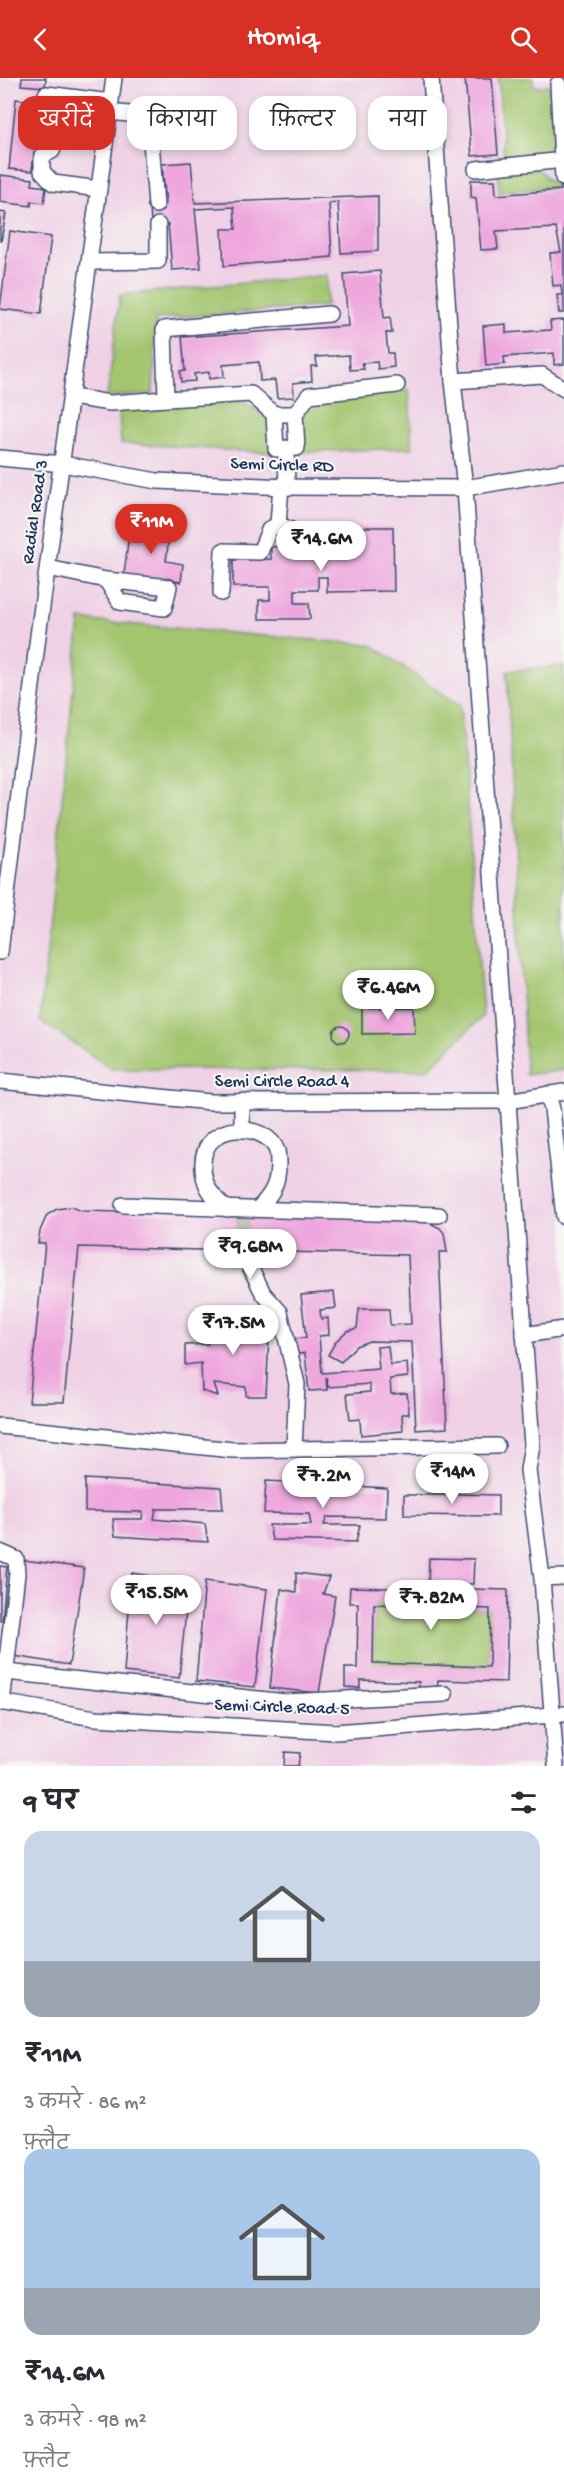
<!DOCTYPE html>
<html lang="hi">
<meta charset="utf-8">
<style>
body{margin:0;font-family:"Gochi Hand","Playpen Sans Deva",sans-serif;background:#f2f2f3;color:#2b2b33;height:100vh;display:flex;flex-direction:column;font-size:22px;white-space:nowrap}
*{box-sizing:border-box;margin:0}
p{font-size:20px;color:#7c7c81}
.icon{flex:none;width:33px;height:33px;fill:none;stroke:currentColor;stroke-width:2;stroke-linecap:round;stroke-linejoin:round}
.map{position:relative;height:1688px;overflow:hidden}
.drawer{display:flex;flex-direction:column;background:#fff;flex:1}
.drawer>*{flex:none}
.guide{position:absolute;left:18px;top:18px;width:528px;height:54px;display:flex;gap:12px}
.price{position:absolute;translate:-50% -51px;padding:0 14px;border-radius:21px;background:#fff;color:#222;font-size:20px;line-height:39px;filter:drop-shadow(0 2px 3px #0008)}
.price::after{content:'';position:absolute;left:50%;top:36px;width:18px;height:14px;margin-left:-9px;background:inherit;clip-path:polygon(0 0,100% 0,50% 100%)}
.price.selected{background:#d93025;color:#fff}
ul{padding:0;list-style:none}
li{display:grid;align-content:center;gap:12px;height:318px;padding:0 24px}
li span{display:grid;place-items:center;height:186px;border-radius:18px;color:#555}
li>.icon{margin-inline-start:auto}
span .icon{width:108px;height:108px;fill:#fffc;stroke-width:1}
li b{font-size:26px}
h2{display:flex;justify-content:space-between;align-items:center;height:72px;padding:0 24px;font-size:26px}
.chip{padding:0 21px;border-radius:18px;background:#fff;box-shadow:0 3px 9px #0003;font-size:21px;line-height:54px}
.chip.selected{background:#d93025;color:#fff}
header{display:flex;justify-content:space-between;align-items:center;height:78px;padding:0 24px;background:#d93025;color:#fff;font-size:27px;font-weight:600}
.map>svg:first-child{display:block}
</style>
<header><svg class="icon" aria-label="back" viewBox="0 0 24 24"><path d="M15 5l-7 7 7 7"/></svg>Homiq<svg class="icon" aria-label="search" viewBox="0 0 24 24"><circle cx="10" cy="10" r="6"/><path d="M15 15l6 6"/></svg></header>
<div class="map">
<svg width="564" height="1688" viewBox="0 0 564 1688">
<rect width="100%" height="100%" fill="#f6f6f2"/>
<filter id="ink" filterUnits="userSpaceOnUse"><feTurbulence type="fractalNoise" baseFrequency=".0167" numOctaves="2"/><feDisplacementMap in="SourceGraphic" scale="12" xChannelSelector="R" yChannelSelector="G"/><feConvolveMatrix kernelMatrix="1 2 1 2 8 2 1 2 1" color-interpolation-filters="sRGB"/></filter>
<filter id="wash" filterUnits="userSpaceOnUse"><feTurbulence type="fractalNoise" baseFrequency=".008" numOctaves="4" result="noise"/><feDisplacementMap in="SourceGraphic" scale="24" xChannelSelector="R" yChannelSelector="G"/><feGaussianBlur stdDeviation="1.35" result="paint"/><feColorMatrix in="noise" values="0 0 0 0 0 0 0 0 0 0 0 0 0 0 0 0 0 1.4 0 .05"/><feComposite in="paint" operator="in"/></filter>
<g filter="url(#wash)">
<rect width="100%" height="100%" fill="#f1e8d3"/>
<!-- built -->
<rect fill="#efd0e5" x="0" y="0" width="564" height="1688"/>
<!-- green -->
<g fill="#a3c56e" stroke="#5f7a66" stroke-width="1.5">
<path d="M498 0H533L534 9 549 7 555 78 504 82Z"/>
<path d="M539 91 548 102 556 105V109L499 114 498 95Z"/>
<path d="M327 197 326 228 156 241 153 316 107 319 120 217Z"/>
<path d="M409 311 412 370 304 374 300 337 317 320Z"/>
<path d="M242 323 270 340 272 375 121 365 119 332Z"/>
<path d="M80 542 372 567 460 628 483 938 427 992 112 991 40 943Z"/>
<path d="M564 588V992L526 997 507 593Z"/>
<path d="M374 1526 490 1531 489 1589 373 1585Z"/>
</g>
<g id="blocks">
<!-- building -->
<g fill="#eea6dd" fill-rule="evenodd">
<path d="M22 0H46L45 9 21 7Z"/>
<path d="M465 0H492L498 76 472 78Z"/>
<path d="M16 21 40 24 38 46 42 47 41 52 51 53 49 66H42L41 74H34L32 93 9 91Z"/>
<path d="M191 84 195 125 378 118V173L341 175 338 124 329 125 332 179 224 188 222 151H236L234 129 195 131 201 190 172 192 168 146 151 147 150 128 166 126 162 86Z"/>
<path d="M0 97 33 101 32 107 46 109 44 125 31 123V128L0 124Z"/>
<path d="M471 102H495L496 117 561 112V108H564V235H559L557 217H562L561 207 553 208 550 175 561 174 556 150 496 153 498 171 481 172 476 120 471 119Z"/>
<path d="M0 134 6 135 1 163H0Z"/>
<path d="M10 153 51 159 41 236 0 231Z"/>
<path d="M380 193 384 240 390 239 392 255H386L388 275H393L394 289 378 291 377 284 362 285 364 291 350 292 349 277 316 279 317 288H311L312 303 293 305 294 319 277 320 275 302 260 303 259 284 223 287 224 299 209 301V294L194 296 195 303 181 304 180 293H185L182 259 348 248 344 196Z"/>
<path d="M564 242V286L554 287V275L504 279 505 286 486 288 483 248 506 246V255L551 252 550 243Z"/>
<path d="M130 447 170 453 166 483 183 486 181 504 124 497Z"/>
<path d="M347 449H393L394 513 327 514V499H318V512H295V525H309L310 541H259V522H270V509H233V482L271 481V469L292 468V479H332V462H347Z"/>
<path d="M414 929 415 955 362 956V930Z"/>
<circle cx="341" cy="956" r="8"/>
<path d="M71 1129 82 1133 424 1142 440 1150 444 1155 447 1174H439L447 1350 416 1352 412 1264 369 1263 356 1268 341 1284 328 1277 336 1263 347 1253 357 1250 359 1231H389L390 1247 411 1246 408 1177 79 1169 64 1324H29L45 1165H38L40 1153 47 1137 57 1131Z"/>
<path d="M334 1214 336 1230 320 1232 321 1241 328 1240 329 1257 319 1258 322 1295 379 1291 377 1269 388 1268 390 1287 407 1285 408 1299 390 1301 391 1316 407 1315 409 1336H402L403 1353 361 1357 360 1341 350 1342 347 1316 370 1314 369 1306 328 1309 326 1299 327 1312 309 1313 305 1275 292 1277 290 1261 306 1260 301 1217Z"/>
<path d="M206 1236H222L223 1246 258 1252 257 1238 270 1240 266 1318H246V1309L214 1306 218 1318 202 1313 201 1285 185 1287V1267L208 1266Z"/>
<path d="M85 1401 221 1409 223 1431H156L154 1441 205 1446 208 1464 115 1458 113 1441H142L143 1434 85 1433Z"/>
<path d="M266 1403 387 1410 386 1440 327 1439 324 1447H360L356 1464 272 1462 269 1447H311L309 1436 264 1435Z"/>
<path d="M447 1411H458V1416L498 1417V1438L404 1437V1417H447Z"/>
<path d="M429 1480 474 1481 473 1506 434 1505V1510L508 1512 506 1604 438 1602 437 1614 419 1613V1604L360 1602V1610L345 1609V1590H357L358 1525H349L350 1509 428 1511ZM374 1526 490 1531 489 1589 373 1585Z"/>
<path d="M16 1481 84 1490 69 1587 8 1577Z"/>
<path d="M0 1488 7 1489 2 1543H0Z"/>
<path d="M132 1495 189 1504 179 1600 124 1594Z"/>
<path d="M296 1495 329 1499 323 1516 335 1518 319 1615 270 1610 281 1511 296 1514Z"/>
<path d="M205 1503 267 1511 255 1609 196 1603Z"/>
<path d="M285 1674 300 1675 298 1688H284Z"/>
</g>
</g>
</g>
<g filter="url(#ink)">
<use href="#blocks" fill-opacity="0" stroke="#3b4b70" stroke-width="1.5"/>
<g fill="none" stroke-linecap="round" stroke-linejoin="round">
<!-- minor-tunnel -->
<path stroke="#c6c3bc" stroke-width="15" stroke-dasharray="15 8" stroke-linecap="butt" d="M242 1172 243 1137"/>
<defs>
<g id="minor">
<path d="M431 0 453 303 465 410 532 1367 528 1392 542 1500 556 1688"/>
<path d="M558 6 563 100"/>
<path d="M109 34 149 38 156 127"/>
<path d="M476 91 564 82"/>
<path d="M99 111 53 105 42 93V78L52 73 58 57 55 47C41 40 44 30 46 16L111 24"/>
<path d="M90 184 158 183V147"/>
<path d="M329 236 164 251 166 321 251 316 274 336H295L309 317 397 307"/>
<path d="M453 303 542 297 564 311"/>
<path d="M72 319 110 325 166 321"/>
<path d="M274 336 276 371 297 370 295 336"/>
<path d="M286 370 287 409"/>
<path d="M0 380 63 386 157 403 287 409 465 410 564 393"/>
<path d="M278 446 295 454 301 468H322"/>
<path d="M48 490 106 502 169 509 164 530 120 524 106 502"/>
<path d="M221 515 223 473 260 474 269 452 278 446 281 408"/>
<path d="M0 874 38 558 114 0"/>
<path d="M0 1003 210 1024 507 1023 564 1014"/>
<path d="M548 1016 552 1031 564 1139"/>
<path d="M242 1052V1023"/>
<path d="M123 1127 439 1137"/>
<path d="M227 1131C211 1118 202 1106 203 1084 205 1042 267 1044 277 1073 278 1077 278 1083 278 1087 278 1107 271 1117 258 1131"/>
<path d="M242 1172 263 1215 280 1234 297 1306 294 1371"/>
<path d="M524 1257 564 1251"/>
<path d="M0 1348 233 1372 497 1368"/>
<path d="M0 1474 16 1481 17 1496 2 1625"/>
<path d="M542 1500 564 1499"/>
<path d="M6 1594 286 1624 445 1616"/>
<path d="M0 1624 95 1640 336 1654 564 1636"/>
</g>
</defs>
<!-- minor casing -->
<use href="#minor" stroke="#3b4b70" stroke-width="18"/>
<!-- minor -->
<use href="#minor" stroke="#fff" stroke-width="15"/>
</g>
</g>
<g text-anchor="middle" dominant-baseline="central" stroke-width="4.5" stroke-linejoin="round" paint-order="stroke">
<!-- street labels -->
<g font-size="18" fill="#1b2f5e" stroke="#f6f6f2">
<text transform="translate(282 388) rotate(2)">Semi Circle RD</text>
<text transform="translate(36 434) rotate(-82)">Radial Road 3</text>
<text x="282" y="1004">Semi Circle Road 4</text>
<text transform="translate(282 1630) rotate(2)">Semi Circle Road 5</text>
</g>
</g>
</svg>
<b class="price selected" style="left:151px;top:477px">₹11M</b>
<b class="price" style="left:321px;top:494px">₹14.6M</b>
<b class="price" style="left:388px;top:943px">₹6.46M</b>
<b class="price" style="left:250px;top:1202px">₹9.68M</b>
<b class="price" style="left:233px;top:1278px">₹17.5M</b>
<b class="price" style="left:452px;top:1427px">₹14M</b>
<b class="price" style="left:323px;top:1431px">₹7.2M</b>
<b class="price" style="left:156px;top:1548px">₹15.5M</b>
<b class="price" style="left:431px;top:1553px">₹7.82M</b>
<div class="guide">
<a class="chip selected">खरीदें</a>
<a class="chip">किराया</a>
<a class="chip">फ़िल्टर</a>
<a class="chip">नया</a>
</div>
</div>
<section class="drawer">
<h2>9 घर<svg class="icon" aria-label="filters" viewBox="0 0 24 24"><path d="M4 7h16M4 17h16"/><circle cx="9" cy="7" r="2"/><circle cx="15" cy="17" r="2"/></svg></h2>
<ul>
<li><span style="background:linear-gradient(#c9d6e8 70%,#9aa5b1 0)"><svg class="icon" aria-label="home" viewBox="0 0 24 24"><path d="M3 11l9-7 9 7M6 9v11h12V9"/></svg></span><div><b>₹11M</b><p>3 कमरे · 86 m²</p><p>फ़्लैट</p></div></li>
<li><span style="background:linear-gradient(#a9c7e8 75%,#9aa5b1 0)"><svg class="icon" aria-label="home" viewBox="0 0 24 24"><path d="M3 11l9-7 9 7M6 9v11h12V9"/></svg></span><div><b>₹14.6M</b><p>3 कमरे · 98 m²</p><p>फ़्लैट</p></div></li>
</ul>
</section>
